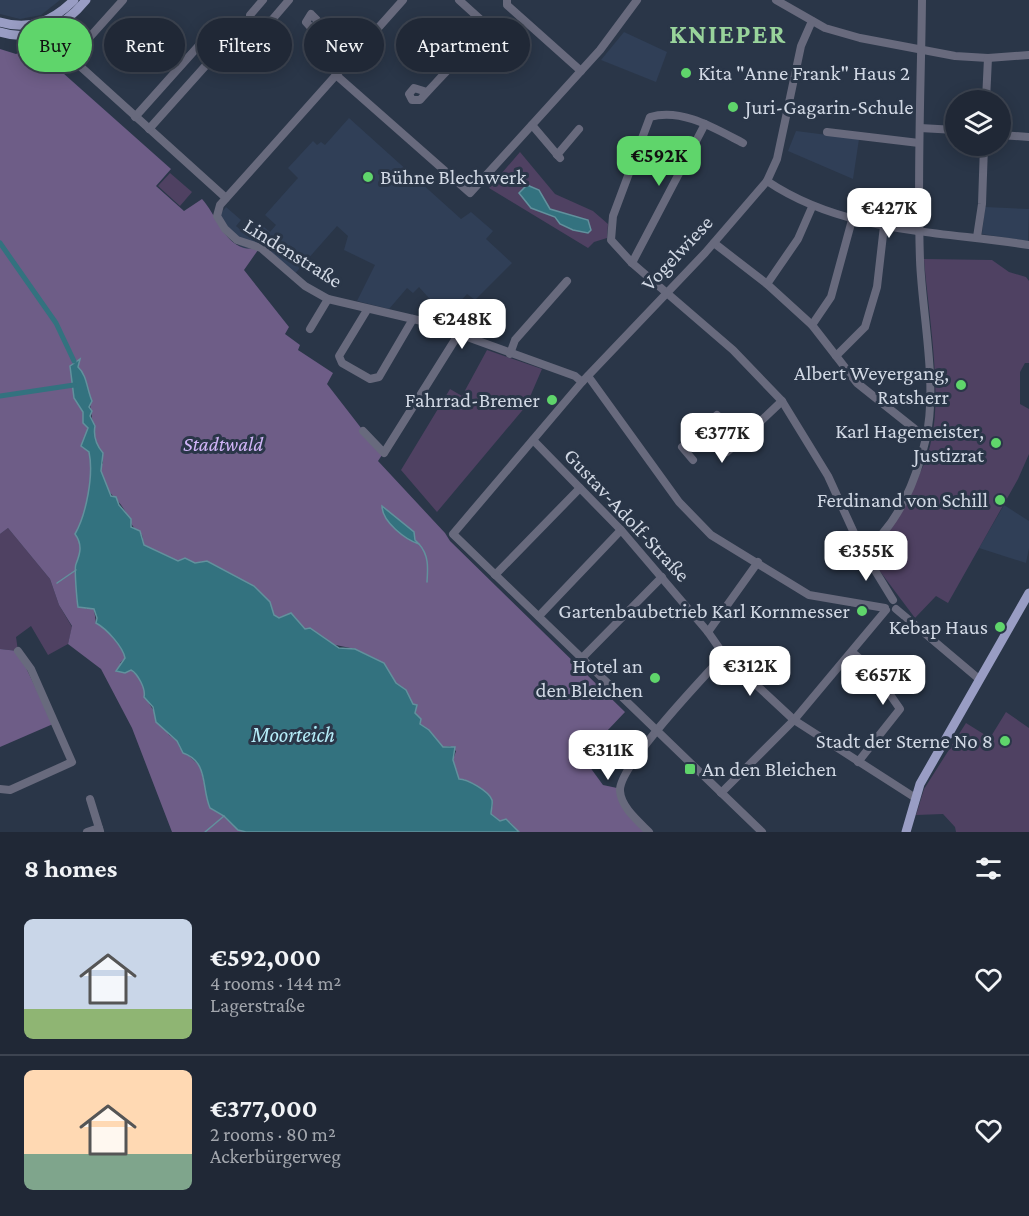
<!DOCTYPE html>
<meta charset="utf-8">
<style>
body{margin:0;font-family:"Crimson Pro",serif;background:#2d3442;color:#f1f3f6;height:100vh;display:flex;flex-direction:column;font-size:22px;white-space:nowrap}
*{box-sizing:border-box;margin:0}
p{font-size:20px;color:#a2a6ad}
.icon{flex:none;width:33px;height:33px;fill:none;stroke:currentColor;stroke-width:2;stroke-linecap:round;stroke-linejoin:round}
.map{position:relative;height:832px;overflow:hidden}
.sheet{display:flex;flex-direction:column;background:#202836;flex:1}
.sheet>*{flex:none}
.guide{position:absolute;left:18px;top:18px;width:600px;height:54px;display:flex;gap:12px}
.fabs{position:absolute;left:945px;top:90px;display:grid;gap:12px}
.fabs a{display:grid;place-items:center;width:66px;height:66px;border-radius:50%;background:#202836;box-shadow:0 3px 15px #0003,0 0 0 2px #3d4451;font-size:30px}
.price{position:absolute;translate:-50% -51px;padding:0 14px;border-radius:12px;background:#fff;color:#222;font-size:20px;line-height:39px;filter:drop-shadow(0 2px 3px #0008)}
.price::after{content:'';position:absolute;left:50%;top:36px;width:18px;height:14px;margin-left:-9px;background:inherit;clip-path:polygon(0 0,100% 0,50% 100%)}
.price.active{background:#5fd56b;color:#111}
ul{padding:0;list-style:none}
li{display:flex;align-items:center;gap:18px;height:150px;padding:0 24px}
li+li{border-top:2px solid #3d4451}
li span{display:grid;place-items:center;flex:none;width:168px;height:120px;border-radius:9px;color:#555}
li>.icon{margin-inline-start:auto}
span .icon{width:72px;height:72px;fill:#fffc;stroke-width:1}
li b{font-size:26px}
h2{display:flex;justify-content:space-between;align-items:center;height:72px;padding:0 24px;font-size:26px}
.pill{padding:0 21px;border-radius:27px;background:#202836;box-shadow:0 3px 15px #0003,0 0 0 2px #3d4451;font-size:21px;line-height:54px}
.pill.active{background:#5fd56b;color:#111}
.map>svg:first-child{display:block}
</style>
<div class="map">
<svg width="1029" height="832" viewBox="0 0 1029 832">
<rect width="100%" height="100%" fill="#2a3648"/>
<!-- built -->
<g fill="#303f57">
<path d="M0 0H60L41 15 20 19 0 14Z"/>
<path d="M624 32 667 52 656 82 601 60Z"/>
<path d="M349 118 461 219 471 212 493 231 486 239 512 263 475 300 467 294 446 317 419 287 413 293 407 288 389 309 357 301 375 265 344 250 348 236 337 226 291 278 257 249 243 248 234 242 216 219 226 207 241 220 236 226 246 235 258 222 270 232 276 225 265 215 298 178 288 168 313 141 317 145 321 142 325 145Z"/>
<path d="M796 131 859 139 853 179 788 151Z"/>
<path d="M985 207 1029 209 1028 241 982 234Z"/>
<path d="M1004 505 1029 521V548L1026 563 979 548Z"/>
</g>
<!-- green -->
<g fill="#4f4162">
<path d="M520 152 555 194 593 211 608 224 607 238 594 242 588 248 489 188Z"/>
<path d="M170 173 192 192 180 206 158 186Z"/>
<path d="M924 259 992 260 1009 272 1026 277 1029 281V363H1025L1020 372V404L1029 409V454L1018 479 948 603 936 596 915 618 876 566 892 541 884 535C902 505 926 472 932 437 942 389 928 310 924 259Z"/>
<path d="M487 350 542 369 526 406 437 512 401 470 450 389 462 396Z"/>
<path d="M8 528 50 579 59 605 72 627 68 644 48 655 31 626 16 637 18 651 0 649V534Z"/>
<path d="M1006 712 1029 728V832H956L955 827 943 814 916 815 924 789 966 723 990 738Z"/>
</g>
<!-- forest -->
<g fill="#6e5d87">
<path d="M58 38 67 48 54 65 171 169 156 186 184 211 202 199C216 214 222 241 244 248 249 249 254 248 258 250L244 270 289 327 285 334 300 345 298 350 333 373 327 384 382 455 378 461 445 533 450 541 625 712 588 751 584 759 603 785 617 788V793L644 832H519L510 822 500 821 491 814 493 802C484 792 472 779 459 779L453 760 456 751 450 746 443 747 429 730 420 724 421 719 415 713 406 690 396 683 384 663 355 649 331 644 317 633 305 629 294 616 279 618 274 615 270 602 254 586 207 561 195 563 185 559 178 561 144 545 142 535C131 527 131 522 125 511 115 493 103 494 100 466L103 463 102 451 97 448C91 425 92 387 78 367L80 360 70 366 74 398 84 412 83 423 89 428 81 446 89 452C94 474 87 514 75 534 86 551 76 557 76 571 76 580 78 590 77 600L87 609H94L96 623C107 629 123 647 125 658L120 663C132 670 147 681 145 697L169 735 177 741 180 748 200 766 210 808 224 816 238 830 246 832H172L132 728 101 669 68 644 72 626 59 605 50 579 8 528 0 534V49L16 54 46 40Z"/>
<path d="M0 649 18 651 53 724 0 747Z"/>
</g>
<!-- water -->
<g fill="#33727f" stroke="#62919d" stroke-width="1.5">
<path d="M527 185 539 190 550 209 588 220 591 230 588 233 573 230 560 224 555 217 531 208 519 193Z"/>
<path d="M80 359 78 367C87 375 87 390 92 401L89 407 92 411 90 416 95 426C93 437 96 445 103 453L101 471 111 496 116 497 119 505 131 519V527L140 531 144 545 178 561 185 558 195 563 207 561 254 586 270 602 274 615 279 618 291 613 305 629 310 628 339 648 355 649 384 663 396 683 406 690 413 704 417 705 415 713 421 719 420 724 429 730 443 747H455L453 760 459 779C467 779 489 791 492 800 493 804 491 810 491 814L500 821 506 819 519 832H246L238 830 224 816 210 808C201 787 209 762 183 753L177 741 156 722 153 707 144 697C146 689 138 674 131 670L125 673 116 671 125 658C123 647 107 629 96 623L97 618 94 609 78 607C77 601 74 568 76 564 80 554 83 545 75 534 86 515 94 475 89 452L81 446 88 428 83 423V412L74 398 70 366Z"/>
<path d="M382 506 414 532 415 540 419 544C406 540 382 522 382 506Z"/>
</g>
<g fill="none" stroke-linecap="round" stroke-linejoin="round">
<!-- stream -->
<g stroke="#62919d" stroke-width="1.5">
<path d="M419 544C429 555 428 568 427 582"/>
<path d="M57 583 76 570"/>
<path d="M205 832 224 816"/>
</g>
<!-- canal -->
<g stroke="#33727f" stroke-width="5">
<path d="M0 243 56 323 74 361"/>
<path d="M0 396 74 385"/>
</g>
<!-- minor -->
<g stroke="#686a7d" stroke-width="8">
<path d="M123 0 71 58 226 198"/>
<path d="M263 0 250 15 254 27 265 28 289 0"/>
<path d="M403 0 220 205 217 216 225 229 237 240 261 248 305 286 328 299 426 322 575 376 582 382"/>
<path d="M507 0V5L581 71"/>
<path d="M776 0 825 28 860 38 955 56 988 58 1029 55"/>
<path d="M315 32 306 22 311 14 317 20 315 32 348 61"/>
<path d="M336 75 470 193 600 50 637 0"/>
<path d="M427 92 414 88 409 94 412 100H420C432 86 476 42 481 29 482 25 481 23 480 19L459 0"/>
<path d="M986 100 988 58"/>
<path d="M135 117 211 32 225 44 149 129"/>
<path d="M532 125 560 158"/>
<path d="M920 128 956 130"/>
<path d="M827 132 919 143"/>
<path d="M1000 135 1029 137"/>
<path d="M743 143C714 128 682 108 650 117L613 216 611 240 632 263 733 350 782 401 828 476 860 546 893 600"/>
<path d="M557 155 579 129"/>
<path d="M767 181C844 233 939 231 1029 245"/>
<path d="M977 237 982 204 984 146"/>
<path d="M714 243 767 284 812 325 857 383 926 438"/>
<path d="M632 263 705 124"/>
<path d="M767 284 798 239 812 207"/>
<path d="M367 310 339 356 342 363 370 379 379 377 413 319"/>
<path d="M812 325 831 297 852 220"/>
<path d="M310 329 328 299"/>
<path d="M510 354 515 340 567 281"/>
<path d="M836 356 865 327 877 287 884 226"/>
<path d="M588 376 679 502 711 535 809 595 885 608"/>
<path d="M363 431 384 453 458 335"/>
<path d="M700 432 727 452 744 437"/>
<path d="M533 440 621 530 708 632 724 655 794 720 914 797"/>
<path d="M693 460 682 447 717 415 744 437 782 401"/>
<path d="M863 551C898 527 917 478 926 438 938 385 922 314 920 260 917 174 921 87 922 0"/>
<path d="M495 575 580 488"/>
<path d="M896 609 979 679"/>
<path d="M539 616 621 530"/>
<path d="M708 632 758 562"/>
<path d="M852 652 873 670 900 709 858 762"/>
<path d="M582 658 662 577"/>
<path d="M0 789 10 790 72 762 31 669 18 651"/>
<path d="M721 793 794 720 886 610"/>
<path d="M90 799 99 828"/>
<path d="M87 832 99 828 100 831"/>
<path d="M649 832C638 821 621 807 620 791 618 766 704 677 724 655"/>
<path d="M762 832 453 534 582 382 705 253 767 181 777 159 801 46 812 21"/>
</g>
<!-- major -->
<g stroke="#999dc4" stroke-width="9">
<path d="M0 22C30 31 53 21 74 0"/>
<path d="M0 32C34 43 65 26 86 0"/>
<path d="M906 832 920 784 1029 593"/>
</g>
</g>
<!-- markers -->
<g fill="#5fd56b" stroke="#2a3648" stroke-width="2">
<circle cx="686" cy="73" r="6"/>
<circle cx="733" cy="107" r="6"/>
<circle cx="368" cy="177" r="6"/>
<circle cx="961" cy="385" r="6"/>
<circle cx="552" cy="400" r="6"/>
<circle cx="996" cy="443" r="6"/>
<circle cx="1000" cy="500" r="6"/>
<circle cx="862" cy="611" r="6"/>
<circle cx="1000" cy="627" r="6"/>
<circle cx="655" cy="678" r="6"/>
<circle cx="1005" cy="741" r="6"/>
<rect x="684" y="763" width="12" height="12" rx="3"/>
</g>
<g text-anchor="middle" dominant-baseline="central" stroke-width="6" stroke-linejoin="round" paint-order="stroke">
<!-- poi labels -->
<g font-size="21" fill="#d1d8e4" stroke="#2a3648" text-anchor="end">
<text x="698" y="73" text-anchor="start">Kita "Anne Frank" Haus 2</text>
<text x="745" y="107" text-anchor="start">Juri-Gagarin-Schule</text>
<text x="380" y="177" text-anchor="start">Bühne Blechwerk</text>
<text x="949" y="373">Albert Weyergang,<tspan x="949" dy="24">Ratsherr</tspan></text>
<text x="540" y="400">Fahrrad-Bremer</text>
<text x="984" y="431">Karl Hagemeister,<tspan x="984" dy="24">Justizrat</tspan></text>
<text x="988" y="500">Ferdinand von Schill</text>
<text x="850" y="611">Gartenbaubetrieb Karl Kornmesser</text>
<text x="988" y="627">Kebap Haus</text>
<text x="643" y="666">Hotel an<tspan x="643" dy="24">den Bleichen</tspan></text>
<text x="993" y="741">Stadt der Sterne No 8</text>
<text x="702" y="769" text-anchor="start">An den Bleichen</text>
</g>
<!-- street labels -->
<g font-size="21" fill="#d1d8e4" stroke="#2a3648">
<text transform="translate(293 253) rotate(32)">Lindenstraße</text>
<text transform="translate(677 253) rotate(-47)">Vogelwiese</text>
<text transform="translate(627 515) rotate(47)">Gustav-Adolf-Straße</text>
</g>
<!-- park labels -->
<g font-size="21" font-style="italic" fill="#d0b4f7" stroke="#2a3648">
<text x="223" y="444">Stadtwald</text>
</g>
<!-- water labels -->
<g font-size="22" font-style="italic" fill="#b5ecf8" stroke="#2a3648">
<text x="293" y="734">Moorteich</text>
</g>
<!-- district labels -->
<g font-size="27" font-weight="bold" letter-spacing="1.5" fill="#99d49b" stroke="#2a3648">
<text x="728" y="34">KNIEPER</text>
</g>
</g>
</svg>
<div class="fabs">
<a><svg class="icon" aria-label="layers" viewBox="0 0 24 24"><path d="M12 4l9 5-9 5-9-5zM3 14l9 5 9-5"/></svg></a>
</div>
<b class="price active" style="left:659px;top:187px">€592K</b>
<b class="price" style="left:889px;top:239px">€427K</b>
<b class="price" style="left:462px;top:350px">€248K</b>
<b class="price" style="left:722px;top:464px">€377K</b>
<b class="price" style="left:866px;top:582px">€355K</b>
<b class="price" style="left:750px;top:697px">€312K</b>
<b class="price" style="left:883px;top:706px">€657K</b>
<b class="price" style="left:608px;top:781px">€311K</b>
<div class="guide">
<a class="pill active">Buy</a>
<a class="pill">Rent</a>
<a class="pill">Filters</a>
<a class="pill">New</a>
<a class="pill">Apartment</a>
</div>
</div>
<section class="sheet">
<h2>8 homes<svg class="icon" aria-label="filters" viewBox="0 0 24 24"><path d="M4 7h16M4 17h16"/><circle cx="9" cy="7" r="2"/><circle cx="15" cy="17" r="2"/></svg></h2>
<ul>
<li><span style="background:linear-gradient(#c9d6e8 75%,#8fb573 0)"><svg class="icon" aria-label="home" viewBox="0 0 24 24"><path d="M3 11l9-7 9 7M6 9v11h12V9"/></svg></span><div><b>€592,000</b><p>4 rooms · 144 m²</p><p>Lagerstraße</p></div><svg class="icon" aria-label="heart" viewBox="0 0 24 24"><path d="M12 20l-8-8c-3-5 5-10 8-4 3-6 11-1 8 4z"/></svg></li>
<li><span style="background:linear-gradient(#ffd9b3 70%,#7fa58c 0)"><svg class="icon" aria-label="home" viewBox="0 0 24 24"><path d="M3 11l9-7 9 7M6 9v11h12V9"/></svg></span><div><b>€377,000</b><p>2 rooms · 80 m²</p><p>Ackerbürgerweg</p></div><svg class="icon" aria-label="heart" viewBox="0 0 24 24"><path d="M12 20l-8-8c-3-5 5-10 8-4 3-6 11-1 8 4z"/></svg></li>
</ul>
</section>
